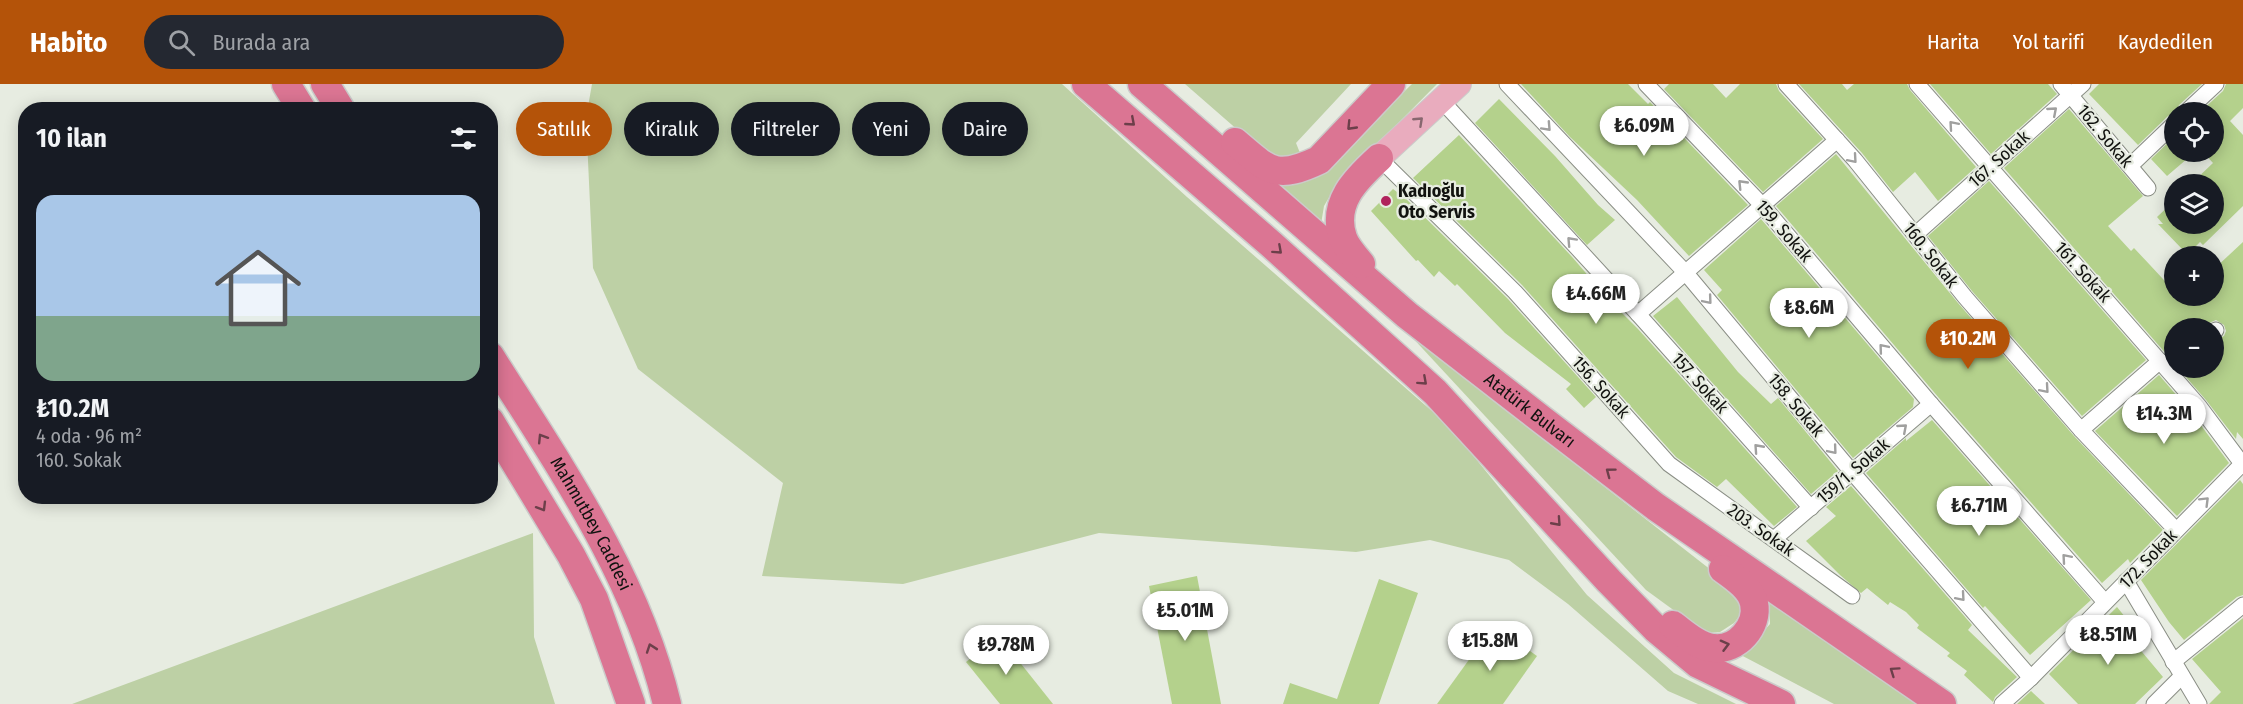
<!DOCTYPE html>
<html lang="tr">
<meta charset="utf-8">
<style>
body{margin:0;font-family:"Fira Sans Condensed",sans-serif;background:#242831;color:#f1f3f6;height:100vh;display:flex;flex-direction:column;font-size:22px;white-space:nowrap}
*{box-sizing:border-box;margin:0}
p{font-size:20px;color:#9ea1a6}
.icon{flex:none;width:33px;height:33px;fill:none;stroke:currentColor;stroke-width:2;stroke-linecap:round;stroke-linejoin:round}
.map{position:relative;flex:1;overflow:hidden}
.details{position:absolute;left:18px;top:18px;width:480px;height:402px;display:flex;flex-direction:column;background:#171b24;border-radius:24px;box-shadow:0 3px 15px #0003}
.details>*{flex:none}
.top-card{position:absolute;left:516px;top:18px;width:570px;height:54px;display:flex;gap:12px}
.fabs{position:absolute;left:2164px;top:18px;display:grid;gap:12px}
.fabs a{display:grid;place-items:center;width:60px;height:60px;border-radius:50%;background:#171b24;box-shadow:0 3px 15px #0003;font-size:30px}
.price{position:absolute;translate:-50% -51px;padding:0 14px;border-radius:21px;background:#fff;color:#222;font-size:20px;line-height:39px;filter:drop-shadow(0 2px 3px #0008)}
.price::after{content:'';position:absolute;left:50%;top:36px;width:18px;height:14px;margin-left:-9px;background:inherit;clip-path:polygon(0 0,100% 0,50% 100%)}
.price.selected{background:#b45309;color:#fff}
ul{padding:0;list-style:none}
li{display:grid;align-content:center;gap:12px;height:318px;padding:0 18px}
li span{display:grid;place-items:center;height:186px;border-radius:18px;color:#555}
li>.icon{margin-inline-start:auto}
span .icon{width:108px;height:108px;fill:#fffc;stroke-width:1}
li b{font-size:26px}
h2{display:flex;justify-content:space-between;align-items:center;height:72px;padding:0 18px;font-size:26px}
.chip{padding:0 21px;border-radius:27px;background:#171b24;box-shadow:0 3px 15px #0003;font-size:21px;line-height:54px}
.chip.selected{background:#b45309;color:#fff}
header{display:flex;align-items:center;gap:36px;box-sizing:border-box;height:84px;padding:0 30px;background:#b45309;color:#fff}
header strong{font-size:28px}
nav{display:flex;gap:33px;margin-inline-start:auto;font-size:21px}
.search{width:420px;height:54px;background:#242831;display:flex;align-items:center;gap:15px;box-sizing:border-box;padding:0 21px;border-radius:33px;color:#9ea1a6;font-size:22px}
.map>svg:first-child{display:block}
</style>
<header>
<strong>Habito</strong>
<div class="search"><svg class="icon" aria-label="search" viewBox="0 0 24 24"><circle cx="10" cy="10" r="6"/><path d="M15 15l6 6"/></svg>Burada ara</div>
<nav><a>Harita</a><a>Yol tarifi</a><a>Kaydedilen</a></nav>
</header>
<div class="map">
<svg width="2243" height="620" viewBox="0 0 2243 620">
<rect width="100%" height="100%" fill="#e7ece1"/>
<!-- green -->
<g fill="#bdd0a5">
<path d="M592 0H1062L1187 113 1449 342 1587 511 1674 589 1736 620H1698L1668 607 1568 520 1509 476 1430 456 1356 468 1099 449 903 500 762 492 783 399 638 285 593 184 586 34Z"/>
<path d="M1185 0H1351L1296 59 1300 69 1286 74 1263 68Z"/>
<path d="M1412 0H1437L1335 103 1324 122 1321 140 1274 99 1320 90Z"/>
<path d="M1410 251 1743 511 1744 526 1734 539 1720 548 1705 549 1646 506Z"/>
<path d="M533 449 534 553 555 620H72Z"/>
<path d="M1769 511 1923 620H1834L1737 569 1757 555 1770 540Z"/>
</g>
<!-- building -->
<g fill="#b4d18c">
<path d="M1521 0H1628L1648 20 1650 18 1748 121 1689 172 1637 116 1570 53Z"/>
<path d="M1669 0H1713L1726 14 1740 0H1776L1779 7 1823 55 1763 108 1664 5Z"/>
<path d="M1799 0H1842L1847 6 1854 0H1907L1910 6 1976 83 1938 117 1915 88 1893 108 1862 69Z"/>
<path d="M1930 0H2048L2057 10 1991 70Z"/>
<path d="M2099 0H2202L2179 21 2176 28 2168 32 2138 61 2089 10Z"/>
<path d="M2226 0H2243V24L2230 37 2243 51V122L2203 161 2200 158 2191 167 2186 163 2183 166 2158 140H2163L2157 133 2175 116V140H2214V100H2191L2213 79 2203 68H2214V28H2200L2223 7Z"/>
<path d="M1499 15 1555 72 1598 121 1615 136 1587 161 1475 39Z"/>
<path d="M2069 25 2143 112 2108 142 2131 167 2134 164 2150 181 2175 208V212H2214V185L2243 158V355L2237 348 2236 355 2206 316 2178 284H2214V257L2224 252 2226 247 2224 241 2216 236 2209 239 2205 244H2175V280L2004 84Z"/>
<path d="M1459 51 1573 174 1609 216 1638 245 1797 423 1774 442 1726 395 1717 403 1676 373 1522 201 1413 94Z"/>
<path d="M2175 52V68H2195L2167 92 2151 75Z"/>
<path d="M1836 70 1958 219 2074 352 2163 446 2130 479 2128 475 2102 499 1939 314 1776 122Z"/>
<path d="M1989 97 2146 276 2082 332 1972 207 1928 152Z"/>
<path d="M1393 105 1397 108 1398 107 1508 215 1596 313 1584 324 1566 305 1571 300 1505 249 1457 200 1455 202 1439 187 1434 193 1418 176 1416 177 1371 127Z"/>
<path d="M1761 135 1914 315 1913 323 1853 374 1717 211 1722 206 1704 186Z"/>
<path d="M1677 213 1738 288 1771 320 1778 314 1838 387 1811 410 1653 232Z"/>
<path d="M2159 291 2191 328 2229 379 2177 432 2095 347Z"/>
<path d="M1932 336 2091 516 2030 571 1985 522 1983 524 1866 389 1906 354V357Z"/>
<path d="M2240 396 2243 400V511L2237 513 2184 556 2169 538 2141 496Z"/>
<path d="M1851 402 1972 541 1968 546 2017 593 1995 613 1993 618 1964 591 1967 587 1947 572 1950 569 1917 544 1919 541 1906 528 1890 518 1888 521 1867 504 1861 509 1840 491 1806 457 1836 432 1826 423Z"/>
<path d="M1197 492 1221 620H1172L1149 502Z"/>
<path d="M1379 495 1418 509 1379 620H1283L1290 599 1337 615Z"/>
<path d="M2117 523 2138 549 2132 556 2163 593 2135 620H2078L2049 590Z"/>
<path d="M2243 534V620H2209L2221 608 2192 575Z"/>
<path d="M1494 541 1537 572 1503 620H1437Z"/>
<path d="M999 552 1053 620H1000L966 578Z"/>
<path d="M2031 607 2045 620H2017Z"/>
</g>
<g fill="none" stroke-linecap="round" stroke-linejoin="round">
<defs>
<g id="street">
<path d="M1507 0 1685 188 1852 388 2031 594"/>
<path d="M1646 0 1762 121 1931 320 2105 518"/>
<path d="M1786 0 1855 76 1965 213 2081 346 2176 446"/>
<path d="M1917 0 2199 322 2243 381"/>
<path d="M2061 0 2148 104"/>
<path d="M1442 17 1638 230 1811 424"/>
<path d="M2186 28 2216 0"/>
<path d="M1379 74 1515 208 1669 380 1852 512"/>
<path d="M2130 82 2175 39"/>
<path d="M1916 150 2083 0"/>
<path d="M1638 230 1837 56"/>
<path d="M2214 247 2216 246"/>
<path d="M2081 346 2160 277"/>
<path d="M1774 455 1931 320"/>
<path d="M2126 497 2199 620"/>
<path d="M2173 578 2243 521"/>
<path d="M2002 620 2031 594 2243 379"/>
<path d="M2154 620 2182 592"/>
</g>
<path id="primary" d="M1379 74 1459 0"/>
<g id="highway">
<path d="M286 0 302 26"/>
<path d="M325 0 341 26"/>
<path d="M1086 0 1272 161 1435 308 1609 497 1656 545 1698 580 1781 620"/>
<path id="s1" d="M1142 0 1407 231 1541 335 1656 423 1942 620"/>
<path d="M1235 58C1268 86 1275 97 1319 76L1391 0"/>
<path d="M1361 180C1355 173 1346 163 1343 154 1331 119 1356 95 1379 74"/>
<path id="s2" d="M490 272C560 383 636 491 667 620"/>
<path d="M490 337 571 471 594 515 631 620"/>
<path d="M1673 541C1684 550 1699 563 1713 564 1737 567 1759 542 1754 519 1751 504 1734 493 1723 485"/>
</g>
</defs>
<!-- street casing -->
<use href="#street" stroke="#8a8e85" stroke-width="17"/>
<!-- primary casing -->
<use href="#primary" stroke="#cbcbca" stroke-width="26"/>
<!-- highway casing -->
<use href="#highway" stroke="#cbcbca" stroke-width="31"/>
<!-- street -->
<use href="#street" stroke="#fff" stroke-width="15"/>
<!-- primary -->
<use href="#primary" stroke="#e9acbe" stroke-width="24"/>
<!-- highway -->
<use href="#highway" stroke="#db7593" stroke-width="28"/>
</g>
<!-- one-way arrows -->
<defs><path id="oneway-chevron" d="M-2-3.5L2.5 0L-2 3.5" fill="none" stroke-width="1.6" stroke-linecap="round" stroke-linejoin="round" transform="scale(1.5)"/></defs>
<g stroke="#a0a09f">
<use href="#oneway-chevron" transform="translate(2053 27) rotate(-41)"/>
<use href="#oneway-chevron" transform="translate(1953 41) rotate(-131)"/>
<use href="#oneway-chevron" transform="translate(1547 43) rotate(47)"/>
<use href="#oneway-chevron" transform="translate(1853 75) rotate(49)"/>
<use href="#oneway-chevron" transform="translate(1742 100) rotate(-134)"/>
<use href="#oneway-chevron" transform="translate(1571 157) rotate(-133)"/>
<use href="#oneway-chevron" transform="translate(1708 216) rotate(50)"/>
<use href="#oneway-chevron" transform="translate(1883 264) rotate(-130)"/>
<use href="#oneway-chevron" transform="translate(2045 305) rotate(49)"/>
<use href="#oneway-chevron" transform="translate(1903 344) rotate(-41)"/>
<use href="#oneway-chevron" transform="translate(1758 364) rotate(-132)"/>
<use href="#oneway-chevron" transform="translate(1833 366) rotate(50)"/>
<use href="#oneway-chevron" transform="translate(2205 417) rotate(-45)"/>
<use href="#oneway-chevron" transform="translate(2066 474) rotate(-131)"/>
<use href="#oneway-chevron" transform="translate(1961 513) rotate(49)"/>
</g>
<use stroke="#88676f" href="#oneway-chevron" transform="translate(1419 37) rotate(-43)"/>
<g stroke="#6c3f4a">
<use href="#oneway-chevron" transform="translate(1131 38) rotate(41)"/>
<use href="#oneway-chevron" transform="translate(1351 42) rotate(134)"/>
<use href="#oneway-chevron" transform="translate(1278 166) rotate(42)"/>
<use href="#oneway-chevron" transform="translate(1423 297) rotate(42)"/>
<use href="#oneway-chevron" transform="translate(542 354) rotate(-122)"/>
<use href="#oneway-chevron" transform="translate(1610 388) rotate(-143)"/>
<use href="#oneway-chevron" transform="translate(542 423) rotate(59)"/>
<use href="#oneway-chevron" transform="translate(1557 438) rotate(48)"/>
<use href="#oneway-chevron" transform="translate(1725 561) rotate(-15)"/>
<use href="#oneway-chevron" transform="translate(651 564) rotate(-109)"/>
<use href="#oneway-chevron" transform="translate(1894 587) rotate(-145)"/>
</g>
<!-- markers -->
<circle fill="#b0235c" stroke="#e7ece1" stroke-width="2" cx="1386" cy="117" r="6"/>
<g text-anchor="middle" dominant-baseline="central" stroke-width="4.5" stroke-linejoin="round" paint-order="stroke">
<!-- street labels -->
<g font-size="18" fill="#11120f" stroke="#e7ece1">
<text transform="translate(2105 52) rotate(50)">162. Sokak</text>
<text transform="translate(1999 75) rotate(-42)">167. Sokak</text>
<text transform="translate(1784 147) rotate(49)">159. Sokak</text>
<text transform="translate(1931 171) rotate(52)">160. Sokak</text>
<text transform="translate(2083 188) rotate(48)">161. Sokak</text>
<text transform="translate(1700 299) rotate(48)">157. Sokak</text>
<text transform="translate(1601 303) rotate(48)">156. Sokak</text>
<text transform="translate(1796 321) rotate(50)">158. Sokak</text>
<text stroke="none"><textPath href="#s1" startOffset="507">Atatürk Bulvarı</textPath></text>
<text transform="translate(1853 387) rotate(-41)">159/1. Sokak</text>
<text stroke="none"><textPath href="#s2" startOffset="196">Mahmutbey Caddesi</textPath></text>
<text transform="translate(1761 446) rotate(35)">203. Sokak</text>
<text transform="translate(2148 475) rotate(-46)">172. Sokak</text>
</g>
<!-- poi labels -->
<g font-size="18" font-weight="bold" fill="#11120f" stroke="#e7ece1" text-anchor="start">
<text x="1398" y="107">Kadıoğlu<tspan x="1398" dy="21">Oto Servis</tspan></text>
</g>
</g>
</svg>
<div class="fabs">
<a><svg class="icon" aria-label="locate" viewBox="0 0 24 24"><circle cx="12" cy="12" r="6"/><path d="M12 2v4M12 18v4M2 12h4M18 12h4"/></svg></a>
<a><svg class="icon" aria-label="layers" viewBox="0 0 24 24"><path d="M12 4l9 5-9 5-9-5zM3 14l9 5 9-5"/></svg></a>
<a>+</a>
<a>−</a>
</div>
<b class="price" style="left:1644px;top:73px">₺6.09M</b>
<b class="price" style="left:1596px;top:241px">₺4.66M</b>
<b class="price" style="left:1809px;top:255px">₺8.6M</b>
<b class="price selected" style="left:1968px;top:286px">₺10.2M</b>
<b class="price" style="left:2164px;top:361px">₺14.3M</b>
<b class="price" style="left:1979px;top:453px">₺6.71M</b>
<b class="price" style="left:1185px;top:558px">₺5.01M</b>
<b class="price" style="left:2108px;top:582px">₺8.51M</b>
<b class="price" style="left:1490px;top:588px">₺15.8M</b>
<b class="price" style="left:1006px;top:592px">₺9.78M</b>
<div class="top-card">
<a class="chip selected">Satılık</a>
<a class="chip">Kiralık</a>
<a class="chip">Filtreler</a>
<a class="chip">Yeni</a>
<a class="chip">Daire</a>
</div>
<section class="details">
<h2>10 ilan<svg class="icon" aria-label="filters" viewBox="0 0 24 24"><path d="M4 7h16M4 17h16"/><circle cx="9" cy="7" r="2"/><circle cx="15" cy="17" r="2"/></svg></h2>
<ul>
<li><span style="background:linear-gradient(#a9c7e8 65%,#7fa58c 0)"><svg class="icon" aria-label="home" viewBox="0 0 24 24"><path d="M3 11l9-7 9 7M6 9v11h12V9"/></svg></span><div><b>₺10.2M</b><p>4 oda · 96 m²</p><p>160. Sokak</p></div></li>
</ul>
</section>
</div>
